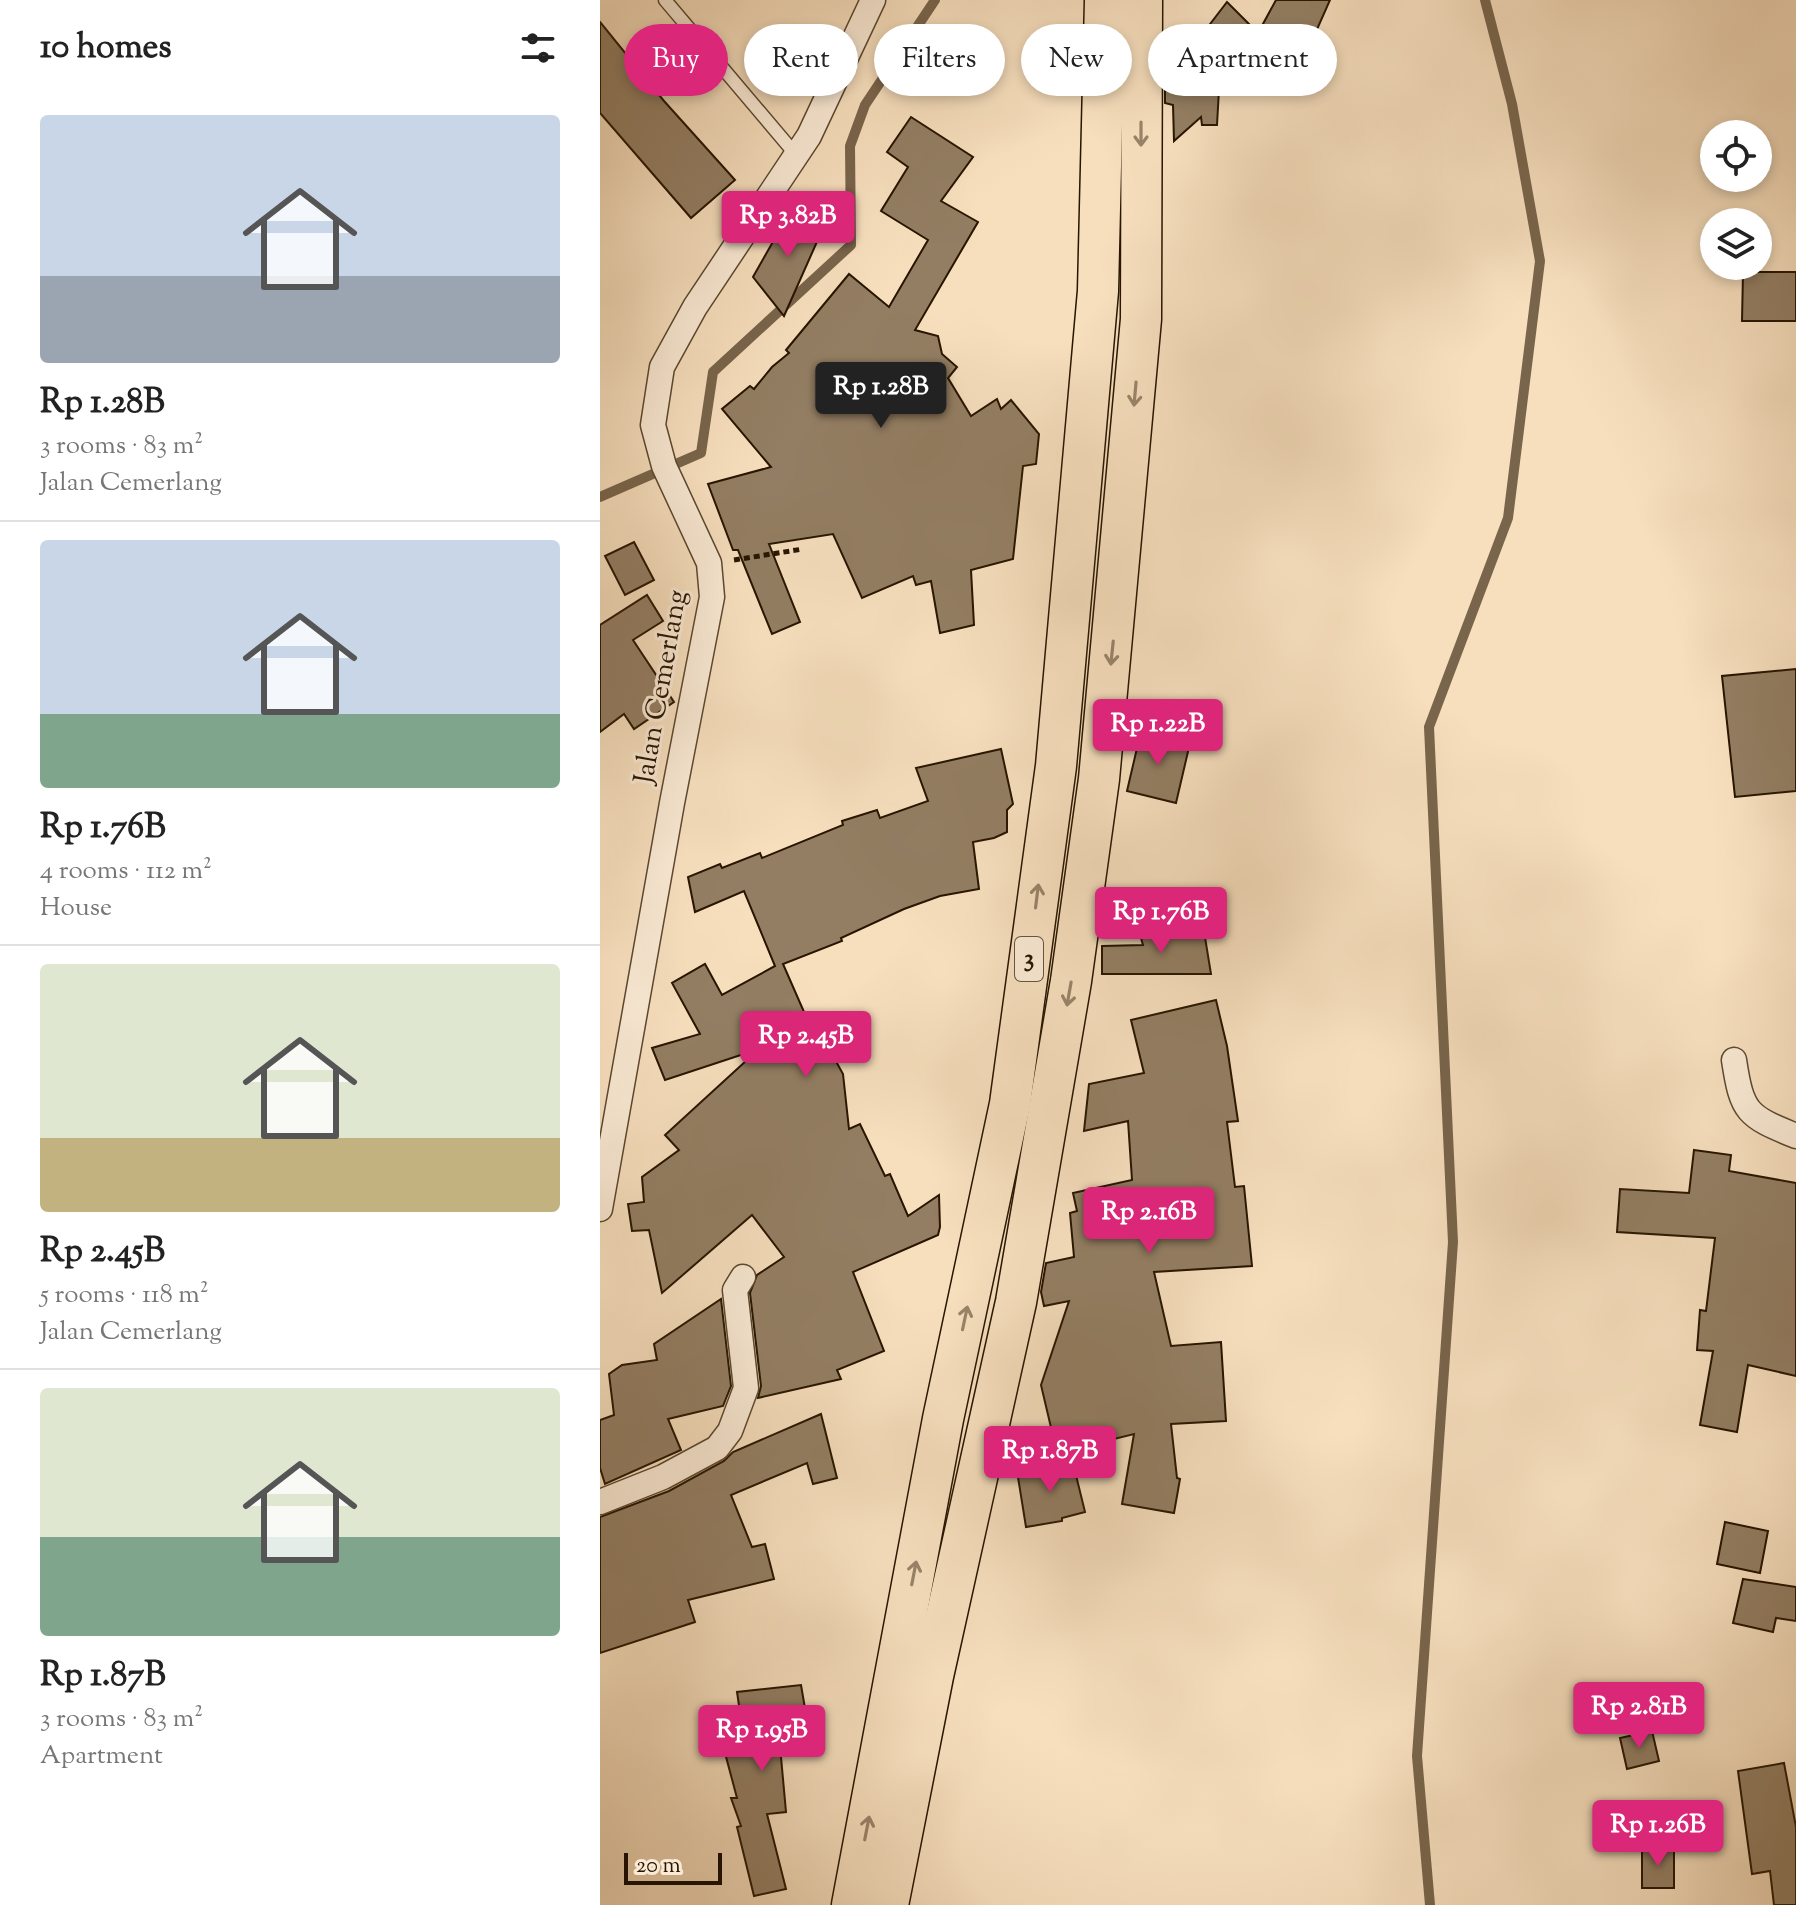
<!DOCTYPE html>
<meta charset="utf-8">
<style>
body{margin:0;font-family:"Sorts Mill Goudy",serif;background:#f6f6f6;color:#222;height:100vh;display:flex;flex-direction:column;font-size:30px;white-space:nowrap}
*{box-sizing:border-box;margin:0}
p{font-size:26px;color:#767676}
.icon{flex:none;width:44px;height:44px;fill:none;stroke:currentColor;stroke-width:2;stroke-linecap:round;stroke-linejoin:round}
.map{position:relative;flex:1;overflow:hidden}
.sheet{display:flex;flex-direction:column;background:#fff;width:600px}
.sheet>*{flex:none}
.banner{position:absolute;left:24px;top:24px;width:760px;height:72px;display:flex;gap:16px}
.buttons{position:absolute;left:1100px;top:120px;display:grid;gap:16px}
.buttons a{display:grid;place-items:center;width:72px;height:72px;border-radius:50%;background:#fff;box-shadow:0 4px 12px #0003;font-size:40px}
.scale{position:absolute;left:24px;bottom:20px;width:98px;box-sizing:border-box;padding-left:8px;border:4px solid #271501;border-top:0;font-size:22px;line-height:28px;white-space:nowrap;color:#271501;-webkit-text-stroke:6px #faead5;paint-order:stroke}
.price{position:absolute;translate:-50% -68px;padding:0 18px;border-radius:8px;background:#db2777;color:#fff;font-size:26px;line-height:52px;filter:drop-shadow(0 2px 4px #0008)}
.price::after{content:'';position:absolute;left:50%;top:48px;width:24px;height:18px;margin-left:-12px;background:inherit;clip-path:polygon(0 0,100% 0,50% 100%)}
.price.on{background:#222;color:#fff}
ul{padding:0;list-style:none}
li{display:grid;align-content:center;gap:16px;height:424px;padding:0 40px}
li+li{border-top:2px solid #e0e0e0}
li span{display:grid;place-items:center;height:248px;border-radius:8px;color:#555}
li>.icon{margin-inline-start:auto}
span .icon{width:144px;height:144px;fill:#fffc;stroke-width:1}
li b{font-size:34px}
h2{display:flex;justify-content:space-between;align-items:center;height:96px;padding:0 40px;font-size:34px}
.pill{padding:0 28px;border-radius:36px;background:#fff;box-shadow:0 4px 12px #0003;font-size:28px;line-height:72px}
.pill.on{background:#db2777;color:#fff}
main{display:flex;flex:1;min-height:0}
.map>svg:first-child{display:block}
</style>
<main>
<section class="sheet">
<h2>10 homes<svg class="icon" aria-label="filters" viewBox="0 0 24 24"><path d="M4 7h16M4 17h16"/><circle cx="9" cy="7" r="2"/><circle cx="15" cy="17" r="2"/></svg></h2>
<ul>
<li><span style="background:linear-gradient(#c9d6e8 65%,#9aa5b1 0)"><svg class="icon" aria-label="home" viewBox="0 0 24 24"><path d="M3 11l9-7 9 7M6 9v11h12V9"/></svg></span><div><b>Rp 1.28B</b><p>3 rooms · 83 m²</p><p>Jalan Cemerlang</p></div></li>
<li><span style="background:linear-gradient(#c9d6e8 70%,#7fa58c 0)"><svg class="icon" aria-label="home" viewBox="0 0 24 24"><path d="M3 11l9-7 9 7M6 9v11h12V9"/></svg></span><div><b>Rp 1.76B</b><p>4 rooms · 112 m²</p><p>House</p></div></li>
<li><span style="background:linear-gradient(#dfe7d0 70%,#c2b280 0)"><svg class="icon" aria-label="home" viewBox="0 0 24 24"><path d="M3 11l9-7 9 7M6 9v11h12V9"/></svg></span><div><b>Rp 2.45B</b><p>5 rooms · 118 m²</p><p>Jalan Cemerlang</p></div></li>
<li><span style="background:linear-gradient(#dfe7d0 60%,#7fa58c 0)"><svg class="icon" aria-label="home" viewBox="0 0 24 24"><path d="M3 11l9-7 9 7M6 9v11h12V9"/></svg></span><div><b>Rp 1.87B</b><p>3 rooms · 83 m²</p><p>Apartment</p></div></li>
</ul>
</section>
<div class="map">
<svg width="1196" height="1905" viewBox="0 0 1196 1905">
<rect width="100%" height="100%" fill="#f7dfbe"/>
<filter id="stains"><feTurbulence type="fractalNoise" baseFrequency=".0025" numOctaves="4"/><feColorMatrix values="0 0 0 0 .2 0 0 0 0 .09 0 0 0 0 .02 0 0 0 .5 -.17"/></filter>
<radialGradient id="worn" r=".72"><stop offset=".6" stop-color="#630" stop-opacity="0"/><stop offset="1" stop-color="#630" stop-opacity=".3"/></radialGradient>
<g fill="none" stroke-linecap="round" stroke-linejoin="round">
<!-- stream -->
<g stroke="#79654c" stroke-width="10">
<path d="M0 497 101 453 113 372 251 245 250 146 265 105 335 0"/>
<path d="M830 1905 817 1756 853 1242 829 727 908 518 940 261 912 104 885 0"/>
</g>
</g>
<!-- building -->
<g fill="#937e63" stroke="#271501" stroke-width="2">
<path d="M676 0H730L714 36 720 62 690 84 622 36 617 125H602L601 117 574 141 573 105 565 103V69L597 70 594 45 627 2 658 33Z"/>
<path d="M0 22 64 101 135 180 91 218 0 113Z"/>
<path d="M311 117 373 157 341 201 378 222 315 330 338 336 342 354 357 367 348 378 371 416 397 399 401 409 411 400 439 434 436 464 423 466 413 559 371 570 374 625 340 633 331 581 316 585 313 576 262 598 233 534 169 544 200 622 172 634 138 550H133L108 484 171 467 122 409 150 386 154 389 172 367 189 353 186 350 249 274 289 307 328 240 281 211 308 167 287 152Z"/>
<path d="M192 208 224 226 184 316 153 277Z"/>
<path d="M1143 272H1196V321H1142Z"/>
<path d="M34 542 54 580 25 595 5 556Z"/>
<path d="M47 595 63 621 33 640 74 702 34 729 24 714 0 732V625Z"/>
<path d="M1196 669V791L1135 797 1122 676Z"/>
<path d="M541 731 590 743 576 803 527 791Z"/>
<path d="M401 749 413 804 407 810V832L394 838 373 842 379 889 340 896 304 909 241 938 242 941 183 964 215 1037 221 1034 243 1074 249 1129 260 1124 285 1176 290 1174 308 1216 339 1195 340 1227 338 1235 253 1272 284 1351 237 1370 241 1379 158 1398 161 1386 150 1293 157 1275 184 1257 152 1215 62 1293 49 1230 32 1231 28 1204 44 1202 42 1177 79 1150 65 1135 159 1049 65 1080 52 1048 100 1034 72 983 105 964 122 995 175 966 144 891 95 912 88 877 120 864 122 868 160 853 162 858 243 825 242 821 277 810 280 818 328 801 316 768Z"/>
<path d="M603 925 611 974H502V946L543 945 541 938Z"/>
<path d="M616 1000 627 1046 638 1121 627 1122 635 1187 644 1186 652 1266 554 1272 571 1346 621 1342 626 1421 571 1424 577 1478 580 1479 574 1513 522 1504 534 1434 457 1453 441 1385 469 1301 444 1306 441 1292 446 1263 474 1257 470 1213 477 1211 473 1193 532 1180 528 1121 484 1131 489 1084 544 1073 531 1020Z"/>
<path d="M1094 1150 1131 1155 1129 1171 1196 1183V1376L1148 1365 1137 1432 1100 1425 1113 1351 1097 1350 1100 1310 1106 1311 1115 1238 1017 1232 1020 1189 1089 1193Z"/>
<path d="M121 1299 131 1386 123 1406 68 1419 81 1450 5 1484 0 1468V1420L14 1415 9 1374 22 1365 57 1360 54 1344Z"/>
<path d="M221 1414 237 1478 213 1484 207 1463 131 1495 152 1547 165 1544 174 1579 88 1600 95 1622 0 1653V1517L69 1491 124 1461 133 1452Z"/>
<path d="M473 1463 485 1512 462 1518V1521L426 1527 417 1471Z"/>
<path d="M1125 1522 1168 1531 1160 1573 1117 1564Z"/>
<path d="M1143 1579 1196 1587V1621L1176 1618 1173 1632 1133 1623Z"/>
<path d="M201 1685 207 1720V1746H180L186 1812 167 1814 186 1889 154 1896 137 1827 141 1826 131 1798H137L117 1723 141 1719 137 1692Z"/>
<path d="M1052 1731 1059 1761 1027 1769 1020 1738Z"/>
<path d="M1184 1763 1196 1827V1905H1174L1170 1871 1152 1874 1138 1771Z"/>
<path d="M1074 1848V1888H1042V1849Z"/>
</g>
<g fill="none" stroke-linecap="round" stroke-linejoin="round">
<defs>
<path id="lane" d="M65 0 197 156"/>
<g id="street">
<path d="M1134 1060C1142 1113 1147 1116 1196 1136"/>
<path d="M0 1209 72 803 112 597 109 563 64 466 53 425 62 367 95 307 209 136 273 0"/>
<path d="M0 1502 63 1477 117 1448 130 1431 146 1388 135 1290 143 1277"/>
</g>
<g id="primary">
<path d="M252 1905 343 1419 410 1104 456 766 498 291 505 0"/>
<path d="M288 1905 333 1676 416 1302 471 981 499 779 541 319 542 0"/>
</g>
</defs>
<!-- lane casing -->
<use href="#lane" stroke="#5b4830" stroke-width="15"/>
<!-- street casing -->
<use href="#street" stroke="#5b4830" stroke-width="27"/>
<!-- primary casing -->
<use href="#primary" stroke="#271501" stroke-width="43"/>
<!-- path -->
<path stroke="#271501" stroke-width="5" stroke-dasharray="6 4" stroke-linecap="butt" d="M134 560 203 549"/>
<!-- lane -->
<use href="#lane" stroke="#faead5" stroke-width="12"/>
<!-- street -->
<use href="#street" stroke="#faead5" stroke-width="24"/>
<!-- primary -->
<use href="#primary" stroke="#f7dfbe" stroke-width="40"/>
</g>
<!-- one-way arrows -->
<defs><path id="oneway-shaft" d="M-6 0H5M1.5-3L5.5 0L1.5 3" fill="none" stroke-width="1.6" stroke-linecap="round" stroke-linejoin="round" transform="scale(2)"/></defs>
<g stroke="#998469">
<use href="#oneway-shaft" transform="translate(541 134) rotate(90)"/>
<use href="#oneway-shaft" transform="translate(535 394) rotate(95)"/>
<use href="#oneway-shaft" transform="translate(512 653) rotate(96)"/>
<use href="#oneway-shaft" transform="translate(437 896) rotate(-83)"/>
<use href="#oneway-shaft" transform="translate(469 994) rotate(100)"/>
<use href="#oneway-shaft" transform="translate(365 1318) rotate(-78)"/>
<use href="#oneway-shaft" transform="translate(314 1573) rotate(-79)"/>
<use href="#oneway-shaft" transform="translate(267 1828) rotate(-79)"/>
</g>
<g text-anchor="middle" dominant-baseline="central" stroke-width="6" stroke-linejoin="round" paint-order="stroke">
<!-- shield labels -->
<rect fill="#faead5" stroke="#665541" stroke-width="2" x="415" y="937" width="28" height="44" rx="6"/>
<g font-size="26" font-weight="bold" fill="#271501">
<text x="429" y="959">3</text>
</g>
<!-- street labels -->
<g font-size="28" fill="#271501" stroke="#faead5">
<text transform="translate(62 687) rotate(-80)">Jalan Cemerlang</text>
</g>
</g>
<rect width="100%" height="100%" filter="url(#stains)"/>
<rect width="100%" height="100%" fill="url(#worn)"/>
</svg>
<div class="buttons">
<a><svg class="icon" aria-label="locate" viewBox="0 0 24 24"><circle cx="12" cy="12" r="6"/><path d="M12 2v4M12 18v4M2 12h4M18 12h4"/></svg></a>
<a><svg class="icon" aria-label="layers" viewBox="0 0 24 24"><path d="M12 4l9 5-9 5-9-5zM3 14l9 5 9-5"/></svg></a>
</div>
<div class="scale">20 m</div>
<b class="price" style="left:188px;top:259px">Rp 3.82B</b>
<b class="price on" style="left:281px;top:430px">Rp 1.28B</b>
<b class="price" style="left:558px;top:767px">Rp 1.22B</b>
<b class="price" style="left:561px;top:955px">Rp 1.76B</b>
<b class="price" style="left:206px;top:1079px">Rp 2.45B</b>
<b class="price" style="left:549px;top:1255px">Rp 2.16B</b>
<b class="price" style="left:450px;top:1494px">Rp 1.87B</b>
<b class="price" style="left:1039px;top:1750px">Rp 2.81B</b>
<b class="price" style="left:162px;top:1773px">Rp 1.95B</b>
<b class="price" style="left:1058px;top:1868px">Rp 1.26B</b>
<div class="banner">
<a class="pill on">Buy</a>
<a class="pill">Rent</a>
<a class="pill">Filters</a>
<a class="pill">New</a>
<a class="pill">Apartment</a>
</div>
</div>
</main>
